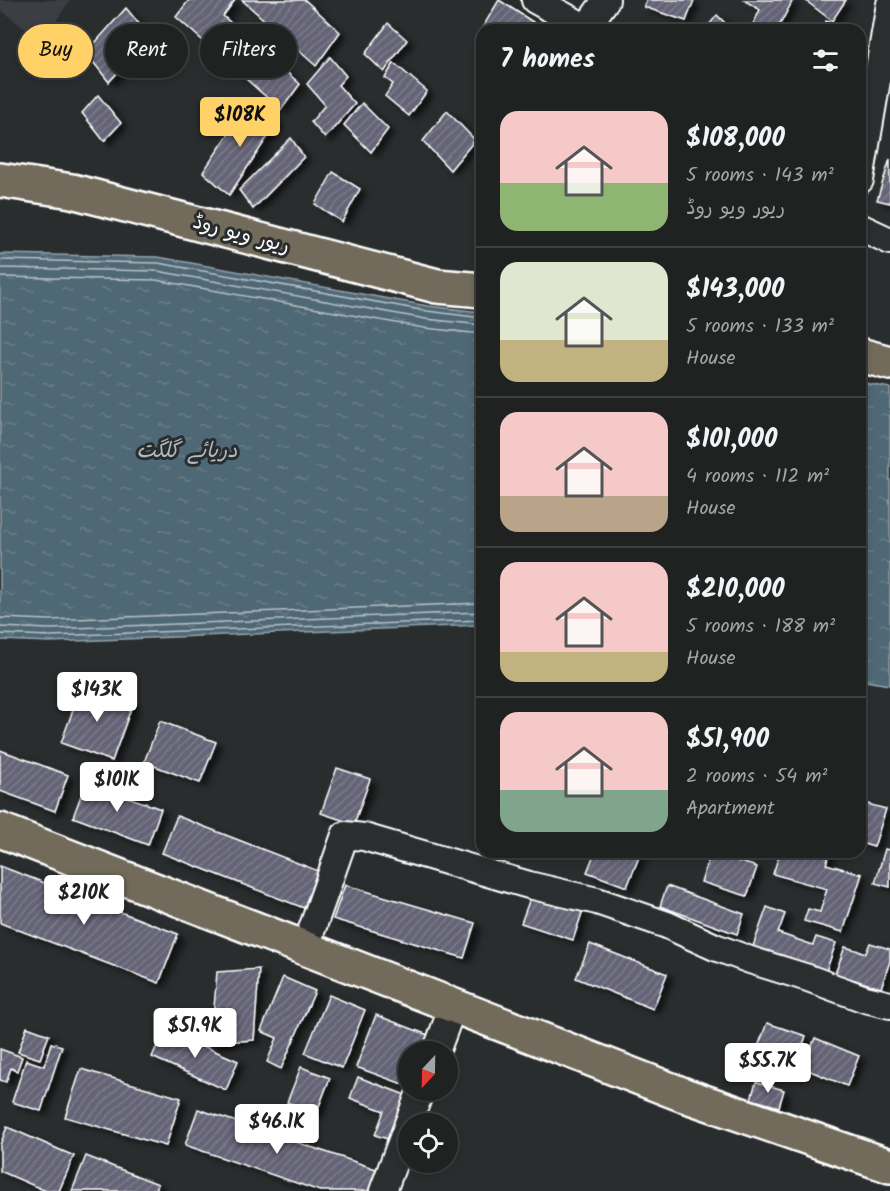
<!DOCTYPE html>
<meta charset="utf-8">
<style>
body{margin:0;font-family:Kalam,"Playpen Sans Arabic",sans-serif;background:#282a2a;color:#f1f3f6;height:100vh;display:flex;flex-direction:column;font-size:22px;white-space:nowrap}
*{box-sizing:border-box;margin:0}
p{font-size:20px;color:#a2a4a5}
.icon{flex:none;width:33px;height:33px;fill:none;stroke:currentColor;stroke-width:2;stroke-linecap:round;stroke-linejoin:round}
.map{position:relative;flex:1;overflow:hidden}
.details{position:absolute;left:476px;top:24px;width:390px;height:834px;display:flex;flex-direction:column;background:#202222;border-radius:18px;box-shadow:0 3px 9px #0003,0 0 0 2px #3d3f40}
.details>*{flex:none}
.banner{position:absolute;left:18px;top:24px;width:368px;height:54px;display:flex;gap:12px}
.needle{width:39px;rotate:202deg}
.tools{position:absolute;left:398px;top:1041px;display:grid;gap:12px}
.tools a{display:grid;place-items:center;width:60px;height:60px;border-radius:50%;background:#202222;box-shadow:0 3px 9px #0003,0 0 0 2px #3d3f40;font-size:30px}
.price{position:absolute;translate:-50% -51px;padding:0 14px;border-radius:6px;background:#fff;color:#222;font-size:20px;line-height:39px;filter:drop-shadow(0 2px 3px #0008)}
.price::after{content:'';position:absolute;left:50%;top:36px;width:18px;height:14px;margin-left:-9px;background:inherit;clip-path:polygon(0 0,100% 0,50% 100%)}
.price.current{background:#ffd166;color:#111}
ul{padding:0;list-style:none}
li{display:flex;align-items:center;gap:18px;height:150px;padding:0 24px}
li+li{border-top:2px solid #3d3f40}
li span{display:grid;place-items:center;flex:none;width:168px;height:120px;border-radius:18px;color:#555}
li>.icon{margin-inline-start:auto}
span .icon{width:72px;height:72px;fill:#fffc;stroke-width:1}
li b{font-size:26px}
h2{display:flex;justify-content:space-between;align-items:center;height:72px;padding:0 24px;font-size:26px}
.tag{padding:0 21px;border-radius:27px;background:#202222;box-shadow:0 3px 9px #0003,0 0 0 2px #3d3f40;font-size:21px;line-height:54px}
.tag.current{background:#ffd166;color:#111}
.map>svg:first-child{display:block}
</style>
<div class="map">
<svg width="890" height="1191" viewBox="0 0 890 1191">
<defs>
<pattern id="water-ripples" width="26" height="14" patternUnits="userSpaceOnUse" patternTransform="scale(1.5)"><rect width="26" height="14" fill="#4f6774"/><path d="M2 4q2-2 4 0t4 0M15 11q2-2 4 0t4 0" fill="none" stroke="#697e89"/></pattern>
<pattern id="building-hatch" width="6" height="6" patternUnits="userSpaceOnUse" patternTransform="scale(1.5)"><rect width="6" height="6" fill="#656476"/><path d="M-1 1l2-2M0 6l6-6M5 7l2-2" fill="none" stroke="#7c7b8b"/></pattern>
<filter id="shadow"><feDropShadow dx="6" dy="4" stdDeviation="3" flood-color="#0009"/></filter>
</defs>
<rect width="100%" height="100%" fill="#2a2d2e"/>
<filter id="ink" filterUnits="userSpaceOnUse"><feTurbulence type="fractalNoise" baseFrequency=".0167" numOctaves="2"/><feDisplacementMap in="SourceGraphic" scale="12" xChannelSelector="R" yChannelSelector="G"/><feConvolveMatrix kernelMatrix="1 2 1 2 8 2 1 2 1" color-interpolation-filters="sRGB"/></filter>
<g filter="url(#ink)">
<!-- built -->
<path fill="#3c3e44" d="M0 0H70L42 42 0 9Z"/>
<!-- water -->
<g fill="url(#water-ripples)" stroke="#95a4ac" stroke-width="1.5">
<path d="M0 254 158 257 428 306 481 312V625L50 642 0 640Z"/>
<path d="M860 382 890 388V685L860 680Z"/>
</g>
<g fill="none" stroke-linecap="round" stroke-linejoin="round">
<!-- shore -->
<g stroke="#b9c2c7" stroke-width="1.5">
<path d="M0 260 158 263 427 311 482 318"/>
<path d="M0 268 157 271 426 319 482 325"/>
<path d="M0 277 156 280 424 328 482 334"/>
<path d="M0 618 50 620 482 603"/>
<path d="M0 627 50 629 482 612"/>
<path d="M0 634 50 636 482 620"/>
</g>
</g>
<!-- building -->
<g fill="url(#building-hatch)" stroke="#fff" stroke-width="1.5" filter="url(#shadow)">
<path d="M189 0H235L223 16 300 84 281 110 176 17Z"/>
<path d="M242 0H305L340 32 316 66Z"/>
<path d="M499 0 539 26 536 30H482V45L475 40Z"/>
<path d="M647 0H694L686 21 644 7Z"/>
<path d="M744 0H793L777 30H750L760 10Z"/>
<path d="M805 0H846L832 21Z"/>
<path d="M126 8 150 37 109 82 86 53Z"/>
<path d="M717 15 732 30H705Z"/>
<path d="M826 21 845 29V30H822Z"/>
<path d="M388 23 407 40 384 72 365 54Z"/>
<path d="M330 57 346 76 338 85 355 104 325 138 311 122 325 105 307 84Z"/>
<path d="M394 63 427 91 409 116 385 96 393 84 385 78Z"/>
<path d="M98 95 121 123 104 141 82 113Z"/>
<path d="M251 101 277 123 229 195 203 172Z"/>
<path d="M362 103 388 129 371 152 344 125Z"/>
<path d="M447 111 475 140 450 170 423 141Z"/>
<path d="M291 138 304 157 253 209 239 190Z"/>
<path d="M890 159V203L877 200Z"/>
<path d="M333 172 360 189 342 222 315 204Z"/>
<path d="M82 685 133 703 112 761 61 743Z"/>
<path d="M160 721 216 742 200 783 144 762Z"/>
<path d="M0 750 68 775 55 811 0 791Z"/>
<path d="M337 768 370 779 354 824 321 813Z"/>
<path d="M86 782 161 809 148 845 73 817Z"/>
<path d="M860 802 886 809 874 847 860 843Z"/>
<path d="M177 816 318 871 304 908 162 853Z"/>
<path d="M885 849 890 850V887L875 883Z"/>
<path d="M595 852H641L627 887 587 872Z"/>
<path d="M780 852H790L802 855 803 852H830L826 864 862 874 843 932 804 921 808 909 820 912 827 889 773 874Z"/>
<path d="M711 853 757 867 747 896 701 882Z"/>
<path d="M0 866 178 934 159 983 0 923Z"/>
<path d="M345 885 475 923 464 958 333 919Z"/>
<path d="M667 886 744 914 737 934 660 906Z"/>
<path d="M532 893 583 910 573 940 521 923Z"/>
<path d="M767 907 785 914 778 933 813 945 816 937 836 943 825 974 752 949Z"/>
<path d="M870 943 890 949V961L881 988 835 974 845 947 866 953Z"/>
<path d="M590 944 667 974 653 1009 576 978Z"/>
<path d="M259 969 254 1040 211 1043 217 972Z"/>
<path d="M283 977 315 991 281 1069 267 1062 277 1038 261 1031Z"/>
<path d="M329 995 365 1010 342 1068 305 1053Z"/>
<path d="M376 1015 428 1035 422 1052H408V1086L356 1067Z"/>
<path d="M767 1023 806 1036 798 1059 777 1052 772 1066 753 1060Z"/>
<path d="M27 1027 49 1035 40 1059 18 1052Z"/>
<path d="M164 1029 238 1061 226 1090 152 1057Z"/>
<path d="M815 1038 859 1056 847 1086 803 1068Z"/>
<path d="M51 1043 62 1046 41 1111 12 1102 26 1060 44 1066Z"/>
<path d="M0 1049 22 1057 17 1071 11 1068 6 1082 0 1080Z"/>
<path d="M301 1067 330 1078 316 1114 287 1102Z"/>
<path d="M81 1069 181 1098 166 1146 65 1117Z"/>
<path d="M358 1077 408 1096 391 1140 375 1135 384 1111 350 1098Z"/>
<path d="M756 1082 784 1090 779 1107 751 1099Z"/>
<path d="M198 1109 376 1169 369 1191H320L185 1145Z"/>
<path d="M7 1127 74 1156 59 1191H46L0 1171V1145Z"/>
<path d="M86 1156 158 1184 156 1191H72Z"/>
</g>
<g fill="none" stroke-linecap="round" stroke-linejoin="round">
<defs>
<g id="minor">
<path d="M535 0 590 30"/>
<path d="M586 28 606 0"/>
<path d="M860 180 890 4"/>
<path d="M860 227 890 241"/>
<path d="M305 949 345 835 364 837 529 885 597 901 667 925 715 947 750 960 808 978 865 999 890 1005"/>
<path d="M436 1052 453 1006"/>
<path d="M408 1124 421 1090"/>
<path d="M383 1191 408 1124"/>
</g>
<path id="major" d="M0 830 684 1095 890 1166"/>
<g id="highway">
<path d="M0 180 72 191 437 286 482 290"/>
<path d="M860 355 890 363"/>
</g>
</defs>
<!-- minor casing -->
<use href="#minor" stroke="#fff" stroke-width="30"/>
<!-- major casing -->
<use href="#major" stroke="#fff" stroke-width="38"/>
<!-- highway casing -->
<use href="#highway" stroke="#fff" stroke-width="38"/>
<!-- minor -->
<use href="#minor" stroke="#2a2d2e" stroke-width="26"/>
<!-- major -->
<use href="#major" stroke="#726b5a" stroke-width="33"/>
<!-- highway -->
<use href="#highway" stroke="#726b5a" stroke-width="33"/>
</g>
</g>
<g text-anchor="middle" dominant-baseline="central" stroke-width="6" stroke-linejoin="round" paint-order="stroke">
<!-- street labels -->
<g font-size="20" fill="#fff" stroke="#2a2d2e">
<text transform="translate(241 235) rotate(15)">ریور ویو روڈ</text>
</g>
<!-- water labels -->
<g font-size="21" font-style="italic" fill="#b0bbc0" stroke="#2a2d2e">
<text x="187" y="451">دریائے گلگت</text>
</g>
</g>
</svg>
<div class="tools">
<a><svg class="needle" viewBox="-14 -14 28 28"><path d="M0-13l5 13h-10z" fill="#e53935"/><path d="M0 13l5-13h-10z" fill="#a2a4a5"/></svg></a>
<a><svg class="icon" aria-label="locate" viewBox="0 0 24 24"><circle cx="12" cy="12" r="6"/><path d="M12 2v4M12 18v4M2 12h4M18 12h4"/></svg></a>
</div>
<b class="price current" style="left:240px;top:148px">$108K</b>
<b class="price" style="left:97px;top:723px">$143K</b>
<b class="price" style="left:117px;top:813px">$101K</b>
<b class="price" style="left:84px;top:926px">$210K</b>
<b class="price" style="left:195px;top:1059px">$51.9K</b>
<b class="price" style="left:768px;top:1094px">$55.7K</b>
<b class="price" style="left:277px;top:1155px">$46.1K</b>
<div class="banner">
<a class="tag current">Buy</a>
<a class="tag">Rent</a>
<a class="tag">Filters</a>
</div>
<section class="details">
<h2>7 homes<svg class="icon" aria-label="filters" viewBox="0 0 24 24"><path d="M4 7h16M4 17h16"/><circle cx="9" cy="7" r="2"/><circle cx="15" cy="17" r="2"/></svg></h2>
<ul>
<li><span style="background:linear-gradient(#f6c9c9 60%,#8fb573 0)"><svg class="icon" aria-label="home" viewBox="0 0 24 24"><path d="M3 11l9-7 9 7M6 9v11h12V9"/></svg></span><div><b>$108,000</b><p>5 rooms · 143 m²</p><p>ریور ویو روڈ</p></div></li>
<li><span style="background:linear-gradient(#dfe7d0 65%,#c2b280 0)"><svg class="icon" aria-label="home" viewBox="0 0 24 24"><path d="M3 11l9-7 9 7M6 9v11h12V9"/></svg></span><div><b>$143,000</b><p>5 rooms · 133 m²</p><p>House</p></div></li>
<li><span style="background:linear-gradient(#f6c9c9 70%,#b9a48a 0)"><svg class="icon" aria-label="home" viewBox="0 0 24 24"><path d="M3 11l9-7 9 7M6 9v11h12V9"/></svg></span><div><b>$101,000</b><p>4 rooms · 112 m²</p><p>House</p></div></li>
<li><span style="background:linear-gradient(#f6c9c9 75%,#c2b280 0)"><svg class="icon" aria-label="home" viewBox="0 0 24 24"><path d="M3 11l9-7 9 7M6 9v11h12V9"/></svg></span><div><b>$210,000</b><p>5 rooms · 188 m²</p><p>House</p></div></li>
<li><span style="background:linear-gradient(#f6c9c9 65%,#7fa58c 0)"><svg class="icon" aria-label="home" viewBox="0 0 24 24"><path d="M3 11l9-7 9 7M6 9v11h12V9"/></svg></span><div><b>$51,900</b><p>2 rooms · 54 m²</p><p>Apartment</p></div></li>
</ul>
</section>
</div>
